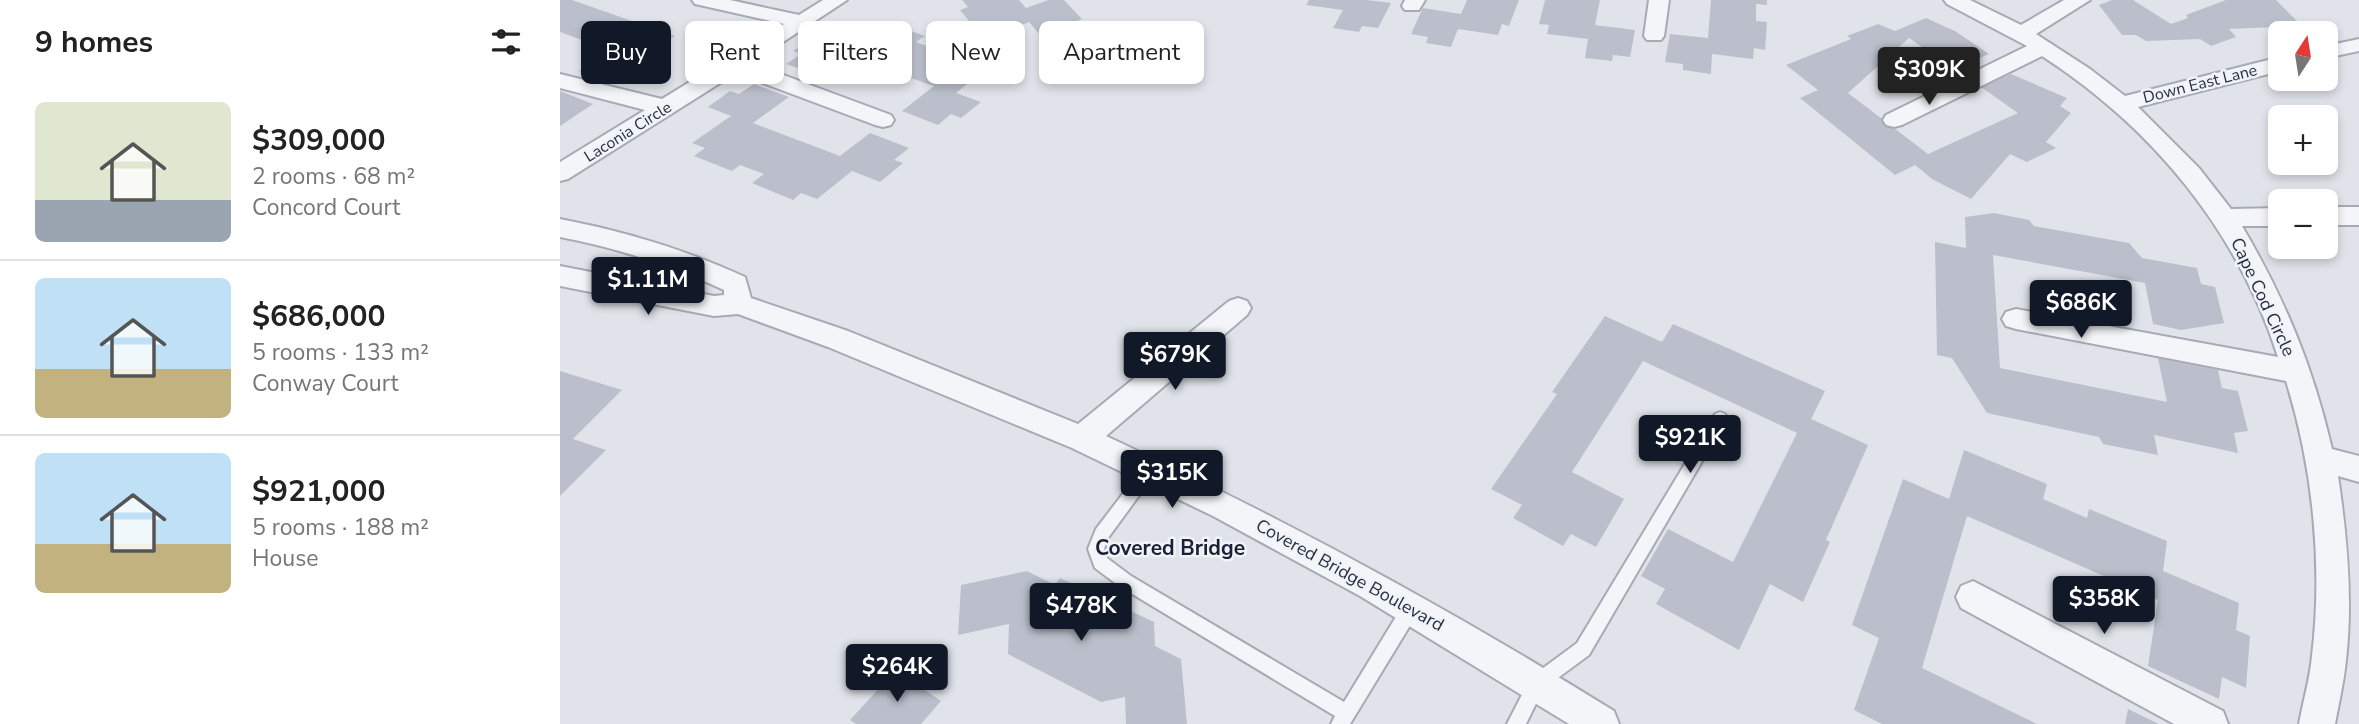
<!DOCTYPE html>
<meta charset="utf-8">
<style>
body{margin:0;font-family:"Nunito Sans",sans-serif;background:#f2f2f2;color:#222;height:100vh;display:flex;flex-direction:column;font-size:26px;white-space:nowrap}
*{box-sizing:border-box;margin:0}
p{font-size:23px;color:#767676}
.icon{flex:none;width:38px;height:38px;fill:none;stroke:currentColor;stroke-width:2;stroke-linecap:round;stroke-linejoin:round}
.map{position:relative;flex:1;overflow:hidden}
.sheet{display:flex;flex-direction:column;background:#fff;width:560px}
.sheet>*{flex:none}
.guide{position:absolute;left:21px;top:21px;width:665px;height:63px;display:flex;gap:14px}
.needle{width:46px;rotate:12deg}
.controls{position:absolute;left:1708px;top:21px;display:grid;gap:14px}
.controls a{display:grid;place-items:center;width:70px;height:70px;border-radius:10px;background:#fff;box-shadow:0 4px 10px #0003;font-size:35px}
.price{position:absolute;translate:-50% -60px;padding:0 16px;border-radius:7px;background:#111827;color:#fff;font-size:23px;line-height:46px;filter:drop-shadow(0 2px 4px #0008)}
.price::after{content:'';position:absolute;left:50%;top:42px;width:21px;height:16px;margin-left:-10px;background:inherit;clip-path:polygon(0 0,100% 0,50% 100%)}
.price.active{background:#222;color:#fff}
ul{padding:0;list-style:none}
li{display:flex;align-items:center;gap:21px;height:175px;padding:0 35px}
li+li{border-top:2px solid #e0e0e0}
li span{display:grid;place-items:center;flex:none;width:196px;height:140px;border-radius:10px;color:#555}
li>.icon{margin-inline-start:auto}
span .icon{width:84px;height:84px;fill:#fffc;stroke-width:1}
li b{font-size:30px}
h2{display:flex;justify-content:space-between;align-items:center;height:84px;padding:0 35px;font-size:30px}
.pill{padding:0 24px;border-radius:10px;background:#fff;box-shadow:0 4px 10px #0003;font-size:24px;line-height:63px}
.pill.active{background:#111827;color:#fff}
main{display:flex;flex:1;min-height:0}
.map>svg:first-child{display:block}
</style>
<main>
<section class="sheet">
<h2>9 homes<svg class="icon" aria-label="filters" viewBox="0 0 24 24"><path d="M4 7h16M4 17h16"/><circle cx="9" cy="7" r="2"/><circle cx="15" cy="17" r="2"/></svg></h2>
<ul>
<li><span style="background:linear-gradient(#dfe7d0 70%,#9aa5b1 0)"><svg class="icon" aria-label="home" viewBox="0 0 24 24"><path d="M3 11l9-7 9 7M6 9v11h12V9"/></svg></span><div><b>$309,000</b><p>2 rooms · 68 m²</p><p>Concord Court</p></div></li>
<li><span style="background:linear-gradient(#bfe0f5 65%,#c2b280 0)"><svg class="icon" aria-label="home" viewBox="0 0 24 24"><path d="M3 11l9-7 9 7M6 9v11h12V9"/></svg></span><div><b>$686,000</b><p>5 rooms · 133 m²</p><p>Conway Court</p></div></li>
<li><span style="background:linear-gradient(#bfe0f5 65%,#c2b280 0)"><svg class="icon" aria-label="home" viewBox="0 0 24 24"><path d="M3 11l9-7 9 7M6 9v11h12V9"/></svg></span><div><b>$921,000</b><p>5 rooms · 188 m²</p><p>House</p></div></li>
</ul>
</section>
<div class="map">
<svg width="1799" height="724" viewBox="0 0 1799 724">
<rect width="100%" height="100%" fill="#e0e4ea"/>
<!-- building -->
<g fill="#babfcb">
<path d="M0 0H12L115 36 98 47 106 50 53 84 19 71 52 51 0 32Z"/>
<path d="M402 0H459L466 8 489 0H504L522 19 480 35 469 22 424 39 400 10 408 7Z"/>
<path d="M749 0H807L831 3 818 28 802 26 799 32 773 28 783 10 746 5Z"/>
<path d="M907 0H959L949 26 942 24 938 35 898 29 891 47 866 43 868 37 851 34 863 8 901 14Z"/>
<path d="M985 0H1040L1035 25 1075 30 1070 57 1053 55 1052 61 1025 58 1028 39 987 34 989 25 979 24Z"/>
<path d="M1151 0H1207V5L1196 4V21L1207 22 1205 50 1194 48 1193 59 1152 54 1151 74 1123 70V64L1105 62 1110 34 1148 38Z"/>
<path d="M1552 0H1573L1611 24 1628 18 1626 15 1666 0H1716L1742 26 1669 29 1676 37 1651 46 1640 39 1586 41 1576 35H1562L1539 5Z"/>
<path d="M1366 18 1395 31 1429 54 1394 69 1349 38 1288 93 1368 154 1458 113 1421 87 1451 74 1507 98 1500 106 1511 113 1486 142 1496 148 1467 162 1450 154 1411 199 1372 179 1355 165 1335 175 1240 98 1258 90 1226 65 1291 39 1287 36 1318 24 1335 31Z"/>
<path d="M309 23 322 28 329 23 365 36 356 42 378 50 385 44 423 57 414 64 427 68 396 93 421 102 401 118 391 114 378 125 342 111 374 86 289 57 261 76 226 64 241 54 233 51 253 38 277 46Z"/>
<path d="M194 84 229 97 193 123 280 156 310 133 349 148 334 160 343 163 320 182 292 171 257 199 241 193 233 200 192 183 204 174 180 165 172 171 134 156 145 148 132 143 171 116 148 107 170 91 179 94Z"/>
<path d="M0 91 33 104 0 126Z"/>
<path d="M1434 213 1469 220 1474 226 1569 243 1582 258 1637 268 1641 284 1655 287 1664 323 1621 330 1593 324 1585 283 1433 255 1440 368 1607 402 1598 358 1658 370 1662 388 1678 391 1688 431 1674 433 1678 453 1594 435 1598 455 1543 444 1539 437 1427 413 1392 358 1377 355 1375 242 1406 248 1405 217Z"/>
<path d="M1045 316 1102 342 1113 324 1265 391 1251 419 1308 445 1266 540 1270 542 1243 602 1210 584 1179 650 1096 604 1105 589 1081 576 1108 529 1173 562 1237 433 1083 361 1012 472 1064 499 1036 547 1011 534 1003 546 953 518 962 505 931 489 997 394 992 392Z"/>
<path d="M0 371 62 390 13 439 46 450 0 496Z"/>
<path d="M1404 450 1487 484 1483 499 1527 518 1529 509 1607 541 1603 571 1679 603 1676 630 1690 636 1686 688 1662 677 1659 699 1588 666 1598 600 1407 516 1362 668 1477 724H1322L1294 710 1319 638 1292 625 1343 479 1389 499Z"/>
<path d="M467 571 495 585 500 578 594 622 595 646 621 659 627 724H566L565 697 541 702 448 654 449 624 398 635 401 585Z"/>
<path d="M336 670 381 701 361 724H296L290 720Z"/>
<path d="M1568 709 1599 724H1565Z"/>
</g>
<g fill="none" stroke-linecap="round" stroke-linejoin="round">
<defs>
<g id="lane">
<path d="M1160 412 1165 414 1167 418 1165 422 1029 655 983 689 966 724H947L971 677 1017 643 1155 414Z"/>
<path d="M589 464 594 466 597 471 548 538 544 549 547 558 571 576 784 702 845 602 851 600 857 602 859 608 857 614 790 724H771L775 716 559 586 535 568 528 549 536 529 584 466Z"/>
</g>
<g id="street">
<path d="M132 0H170L239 15 263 0H287L191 63 331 115 334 120 331 125 323 127 315 125 176 73 8 179 0 181V162L85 110 0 88V74L102 99 224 24 135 4Z"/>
<path d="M845 0H865L859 10H845L842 6Z"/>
<path d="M1089 0H1109L1104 36 1101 40H1087L1084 36Z"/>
<path d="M1384 0H1410L1461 25 1504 0H1530L1476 34 1530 69 1565 96 1720 57V71L1578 107 1639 168 1671 209 1720 208V226H1682C1725 299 1753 367 1772 449L1799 456V482L1778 476C1787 536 1793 599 1786 660 1784 681 1779 703 1775 724H1739C1743 701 1750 679 1752 656 1763 566 1753 467 1726 381L1456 329 1446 326 1442 319 1446 312 1456 309 1718 357C1678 231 1592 127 1482 56L1342 125 1334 127 1326 125 1323 120 1326 115 1467 46 1387 4Z"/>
<path d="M1799 39V51L1766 58V46Z"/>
<rect x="1766" y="207" width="33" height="18"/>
<path d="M0 219C64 231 126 250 185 277L191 298 288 331 518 424 669 301 678 298 687 301 691 308 687 315 546 436C723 518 888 608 1054 711L1059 724H1009L800 596 653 516 512 448 268 347 178 314 154 316 0 286V266L154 296 164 295V290C111 265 57 248 0 237Z"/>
<path d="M1413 581 1663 711 1668 724H1614L1401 608 1396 597 1401 586Z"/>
</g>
</defs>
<!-- lane casing -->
<use href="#lane" stroke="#a5aab5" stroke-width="4"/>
<!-- street casing -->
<use href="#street" stroke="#a5aab5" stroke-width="4"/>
<!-- lane -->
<use href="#lane" fill="#f4f5f8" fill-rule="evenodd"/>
<!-- street -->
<use href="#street" fill="#f4f5f8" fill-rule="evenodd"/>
</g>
<g text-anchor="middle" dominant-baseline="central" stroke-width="5" stroke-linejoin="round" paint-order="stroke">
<!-- far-street labels -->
<g font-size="16" fill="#273043" stroke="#f0f3f8">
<text transform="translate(1640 84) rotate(-14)">Down East Lane</text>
<text transform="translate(68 132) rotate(-32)">Laconia Circle</text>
</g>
<!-- street labels -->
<g font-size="18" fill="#273043" stroke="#f0f3f8">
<text transform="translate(1703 297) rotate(65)">Cape Cod Circle</text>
<text transform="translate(790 575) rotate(29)">Covered Bridge Boulevard</text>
</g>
<!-- quarter labels -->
<g font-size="21" font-weight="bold" fill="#1a2134" stroke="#f0f3f8">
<text x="610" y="548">Covered Bridge</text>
</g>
</g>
</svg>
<div class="controls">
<a><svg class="needle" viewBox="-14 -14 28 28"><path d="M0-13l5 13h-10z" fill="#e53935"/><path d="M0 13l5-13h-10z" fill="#767676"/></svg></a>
<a>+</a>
<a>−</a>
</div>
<b class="price active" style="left:1369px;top:107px">$309K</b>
<b class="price" style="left:88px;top:317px">$1.11M</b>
<b class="price" style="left:1521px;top:340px">$686K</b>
<b class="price" style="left:615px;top:392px">$679K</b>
<b class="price" style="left:1130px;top:475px">$921K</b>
<b class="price" style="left:612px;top:510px">$315K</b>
<b class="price" style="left:1544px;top:636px">$358K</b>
<b class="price" style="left:521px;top:643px">$478K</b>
<b class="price" style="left:337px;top:704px">$264K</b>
<div class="guide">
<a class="pill active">Buy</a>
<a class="pill">Rent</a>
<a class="pill">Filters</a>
<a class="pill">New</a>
<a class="pill">Apartment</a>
</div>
</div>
</main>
